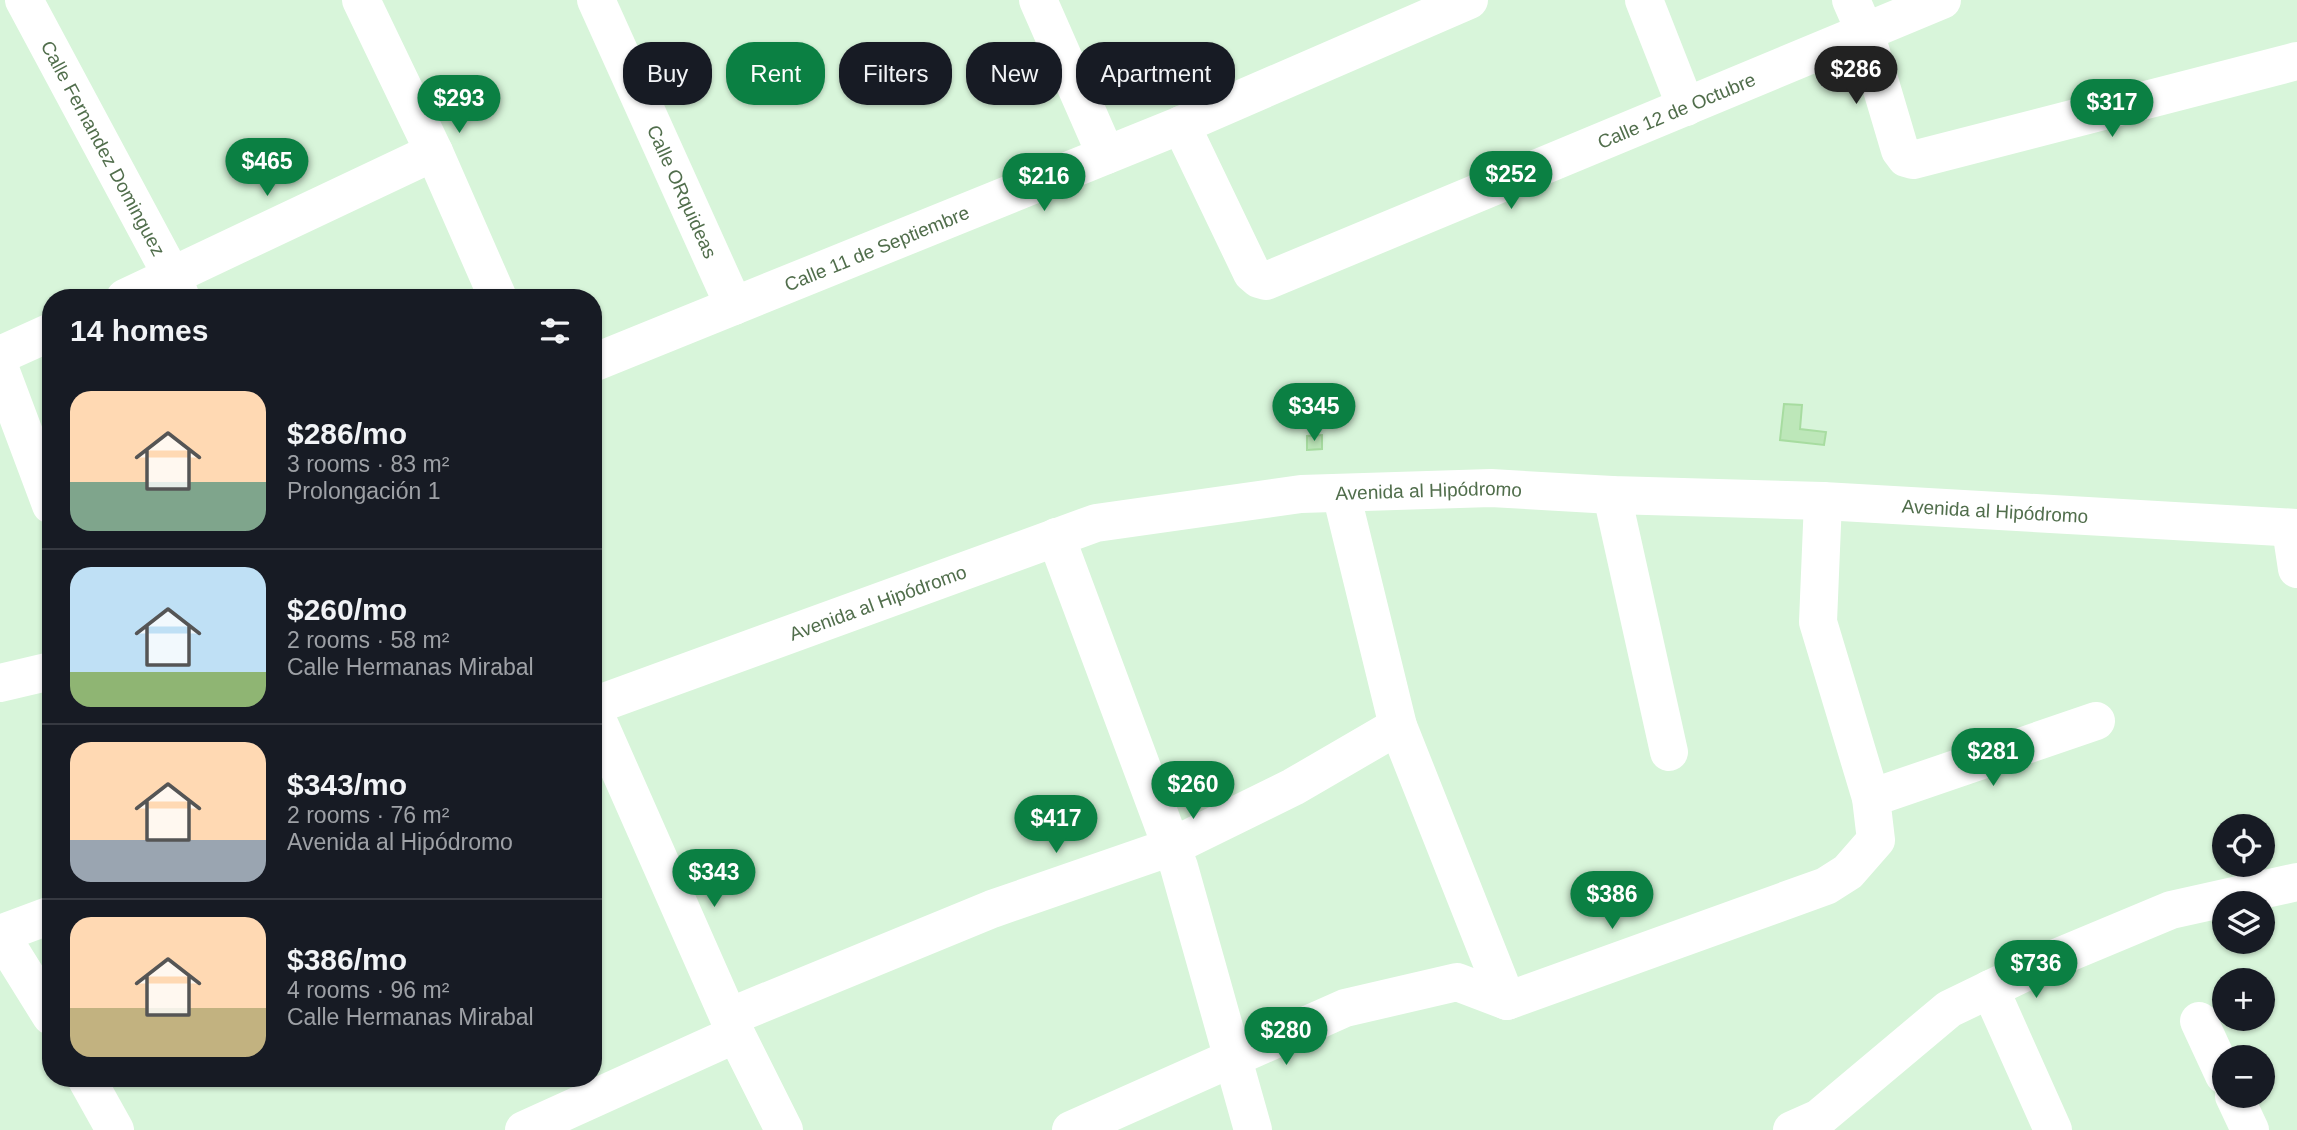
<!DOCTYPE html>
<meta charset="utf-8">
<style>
body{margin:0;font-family:Helvetica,sans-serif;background:#242831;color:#f1f3f6;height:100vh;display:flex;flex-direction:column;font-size:26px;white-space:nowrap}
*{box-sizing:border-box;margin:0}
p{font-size:23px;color:#9ea1a6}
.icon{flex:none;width:38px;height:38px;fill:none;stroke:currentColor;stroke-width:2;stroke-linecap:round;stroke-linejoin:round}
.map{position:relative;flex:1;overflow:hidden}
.drawer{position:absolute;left:42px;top:289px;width:560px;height:798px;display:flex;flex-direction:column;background:#171b24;border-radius:28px;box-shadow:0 2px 5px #0004}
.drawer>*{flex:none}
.guide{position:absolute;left:623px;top:42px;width:665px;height:63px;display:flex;gap:14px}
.tools{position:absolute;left:2212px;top:814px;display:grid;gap:14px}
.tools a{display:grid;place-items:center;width:63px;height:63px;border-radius:50%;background:#171b24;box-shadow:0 2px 5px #0004;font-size:35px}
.price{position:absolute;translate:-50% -60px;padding:0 16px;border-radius:24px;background:#0b8043;color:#fff;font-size:23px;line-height:46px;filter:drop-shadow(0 2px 4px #0008)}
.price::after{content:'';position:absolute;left:50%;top:42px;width:21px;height:16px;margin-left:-10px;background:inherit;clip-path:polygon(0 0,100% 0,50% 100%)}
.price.current{background:#222;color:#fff}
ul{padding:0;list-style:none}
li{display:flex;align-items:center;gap:21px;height:175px;padding:0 28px}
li+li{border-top:2px solid #363941}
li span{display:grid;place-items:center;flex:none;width:196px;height:140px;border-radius:21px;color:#555}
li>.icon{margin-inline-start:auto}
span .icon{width:84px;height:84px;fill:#fffc;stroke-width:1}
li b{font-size:30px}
h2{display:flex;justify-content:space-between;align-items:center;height:84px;padding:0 28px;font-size:30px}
.pill{padding:0 24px;border-radius:28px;background:#171b24;box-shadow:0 2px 5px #0004;font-size:24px;line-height:63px}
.pill.current{background:#0b8043;color:#fff}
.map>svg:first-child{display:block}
</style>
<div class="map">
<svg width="2297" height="1130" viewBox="0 0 2297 1130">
<rect width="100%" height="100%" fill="#e3f9e6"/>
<!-- residential -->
<path fill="#d8f5da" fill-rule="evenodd" d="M0 0H2297V1130H0ZM51 298H593V1078H51ZM2224 826H2263V864H2224ZM2224 903H2263V942H2224ZM2224 980H2263V1018H2224ZM2224 1057H2263V1096H2224Z"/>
<!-- building -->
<g fill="#bde7b9" stroke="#a7dca0" stroke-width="2">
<path d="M1784 404 1802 405 1800 429 1826 432 1824 445 1780 440Z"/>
<path d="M1322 435V449L1307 450V436Z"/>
</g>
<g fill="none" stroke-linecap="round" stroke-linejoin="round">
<!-- minor -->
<g stroke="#fff" stroke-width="38">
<path id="s1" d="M24 0 172 276 181 298"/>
<path d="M361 0 434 152 498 298"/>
<path id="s2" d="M596 0 734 306"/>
<path d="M1038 0 1106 155"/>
<path d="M1644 0 1686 107"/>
<path d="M1851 0 1865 32 1900 150 1906 158 1913 160 2297 61"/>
<path id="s3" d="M1181 125 1252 273 1259 279 1266 281 1942 0"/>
<path d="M125 298 434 152"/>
<path d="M0 355 51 332"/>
<path id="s4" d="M593 363 1181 125 1469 0"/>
<path d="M0 369 51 505"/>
<path d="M1341 493 1398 726 1507 1001 1826 886 1848 872 1876 840 1871 798 1818 622 1823 501"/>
<path d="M1612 495 1669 752"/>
<path d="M2291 529 2297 569"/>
<path d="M1056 537 1179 867 1253 1130"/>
<path d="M0 683 51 671"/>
<path id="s5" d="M593 706 1096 523 1301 494 1491 488 1612 495 1823 501 2297 528"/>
<path d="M593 710 736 1034 784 1130"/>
<path d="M1871 798 2096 721"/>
<path d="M0 934 51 1016"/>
<path d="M0 934 51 915"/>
<path d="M1990 989 2053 1130"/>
<path d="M729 1017 992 909 1171 847 1293 787 1398 726"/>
<path d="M2199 1021 2224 1075"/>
<path d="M86 1078 115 1130"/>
<path d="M2234 1096 2250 1130"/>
<path d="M524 1130 736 1034"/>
<path d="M1071 1130 1345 1008 1457 982 1507 1001"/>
<path d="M1792 1130 1819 1118 1949 1009 2044 963 2171 910 2297 882"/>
</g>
</g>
<g text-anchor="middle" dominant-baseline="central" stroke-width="6" stroke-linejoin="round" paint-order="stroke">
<!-- street labels -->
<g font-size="19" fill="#516e4c" stroke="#e9fdeb">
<text stroke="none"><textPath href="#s3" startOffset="625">Calle 12 de Octubre</textPath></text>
<text stroke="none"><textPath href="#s1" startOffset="168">Calle Fernandez Dominguez</textPath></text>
<text stroke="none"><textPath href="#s2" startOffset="210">Calle ORquideas</textPath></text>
<text stroke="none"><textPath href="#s4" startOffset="306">Calle 11 de Septiembre</textPath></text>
<text stroke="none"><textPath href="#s5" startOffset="870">Avenida al Hipódromo</textPath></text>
<text stroke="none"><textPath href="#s5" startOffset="1437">Avenida al Hipódromo</textPath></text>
<text stroke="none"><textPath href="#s5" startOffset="303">Avenida al Hipódromo</textPath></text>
</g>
</g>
</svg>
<div class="tools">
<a><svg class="icon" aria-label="locate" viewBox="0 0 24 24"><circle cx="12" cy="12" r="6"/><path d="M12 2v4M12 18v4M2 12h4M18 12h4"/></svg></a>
<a><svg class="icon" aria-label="layers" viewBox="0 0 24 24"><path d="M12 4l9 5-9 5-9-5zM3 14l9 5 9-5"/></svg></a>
<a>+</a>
<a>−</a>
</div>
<b class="price current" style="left:1856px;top:106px">$286</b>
<b class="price" style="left:459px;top:135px">$293</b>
<b class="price" style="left:2112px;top:139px">$317</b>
<b class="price" style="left:267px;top:198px">$465</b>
<b class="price" style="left:1511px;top:211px">$252</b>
<b class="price" style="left:1044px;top:213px">$216</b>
<b class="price" style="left:1314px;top:443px">$345</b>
<b class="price" style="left:1993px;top:788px">$281</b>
<b class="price" style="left:1193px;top:821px">$260</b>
<b class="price" style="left:1056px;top:855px">$417</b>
<b class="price" style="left:714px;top:909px">$343</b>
<b class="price" style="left:1612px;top:931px">$386</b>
<b class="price" style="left:2036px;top:1000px">$736</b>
<b class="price" style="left:1286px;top:1067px">$280</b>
<div class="guide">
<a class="pill">Buy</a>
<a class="pill current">Rent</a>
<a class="pill">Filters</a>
<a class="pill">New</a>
<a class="pill">Apartment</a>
</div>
<section class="drawer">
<h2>14 homes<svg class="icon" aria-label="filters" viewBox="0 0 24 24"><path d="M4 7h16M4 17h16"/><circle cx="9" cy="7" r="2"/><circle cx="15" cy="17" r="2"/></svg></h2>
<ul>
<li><span style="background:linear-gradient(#ffd9b3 65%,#7fa58c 0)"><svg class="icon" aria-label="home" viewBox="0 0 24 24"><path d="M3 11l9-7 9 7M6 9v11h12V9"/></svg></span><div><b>$286/mo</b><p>3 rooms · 83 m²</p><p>Prolongación 1</p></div></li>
<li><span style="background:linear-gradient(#bfe0f5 75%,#8fb573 0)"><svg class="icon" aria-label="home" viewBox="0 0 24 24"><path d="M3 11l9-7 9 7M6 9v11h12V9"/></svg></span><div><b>$260/mo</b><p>2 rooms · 58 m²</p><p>Calle Hermanas Mirabal</p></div></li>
<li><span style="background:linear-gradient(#ffd9b3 70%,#9aa5b1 0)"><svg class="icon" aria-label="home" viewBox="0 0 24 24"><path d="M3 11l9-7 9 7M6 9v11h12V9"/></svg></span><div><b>$343/mo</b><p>2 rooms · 76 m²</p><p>Avenida al Hipódromo</p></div></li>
<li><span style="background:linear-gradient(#ffd9b3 65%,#c2b280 0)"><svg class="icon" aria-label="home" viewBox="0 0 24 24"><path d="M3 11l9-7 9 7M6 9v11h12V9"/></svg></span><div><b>$386/mo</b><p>4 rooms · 96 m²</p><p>Calle Hermanas Mirabal</p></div></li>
</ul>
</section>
</div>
